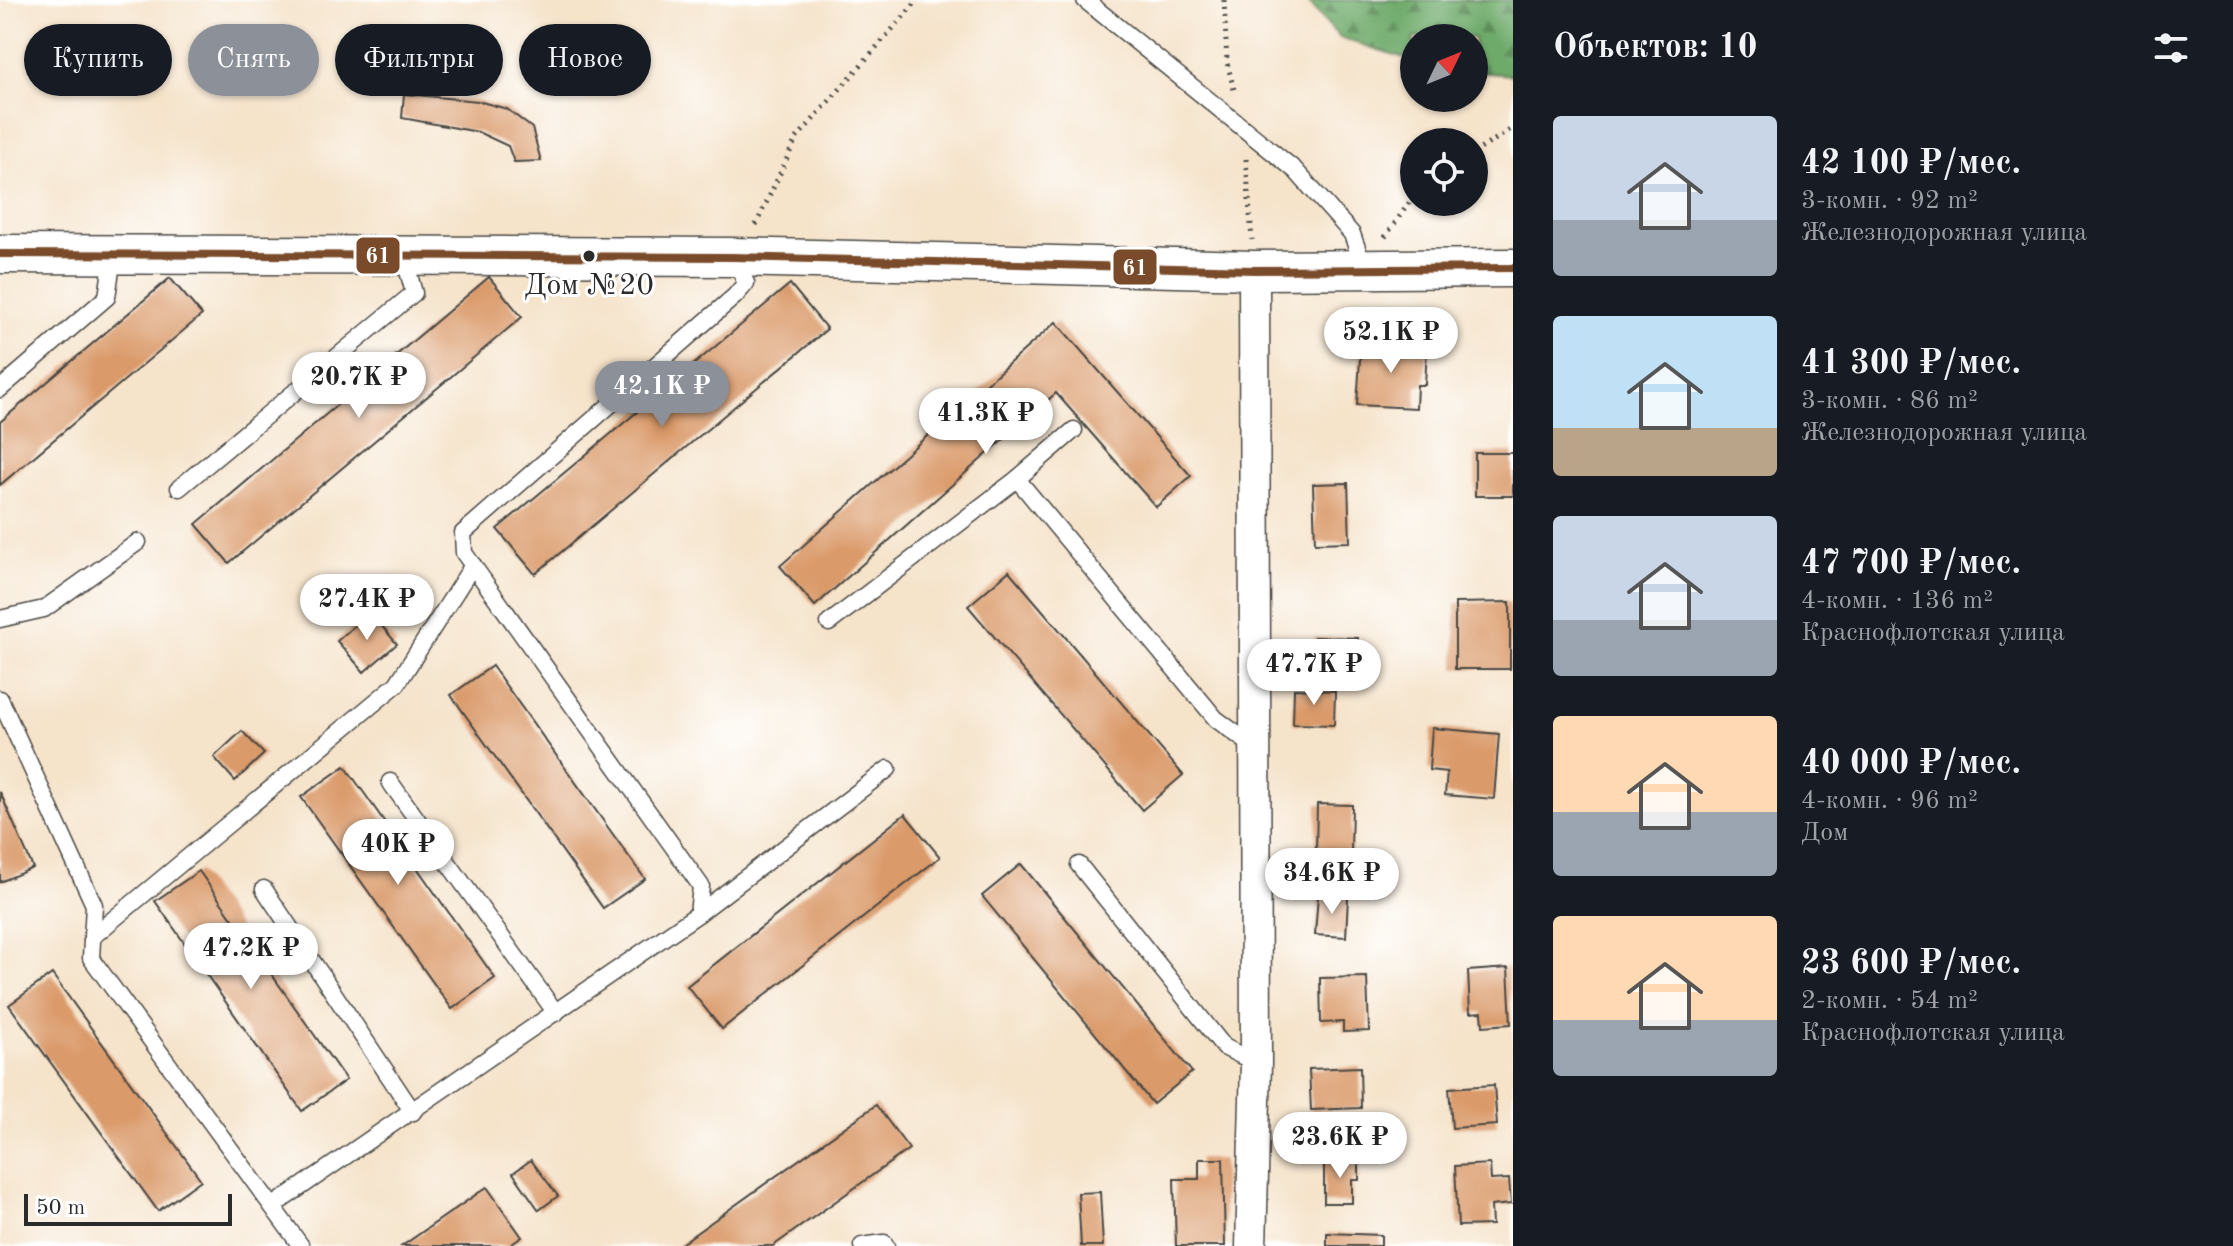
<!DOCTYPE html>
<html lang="ru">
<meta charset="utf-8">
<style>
body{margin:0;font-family:"Old Standard TT",serif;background:#242831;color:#f1f3f6;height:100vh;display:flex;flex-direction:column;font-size:30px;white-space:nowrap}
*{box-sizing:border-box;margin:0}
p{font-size:26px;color:#9ea1a6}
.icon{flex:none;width:44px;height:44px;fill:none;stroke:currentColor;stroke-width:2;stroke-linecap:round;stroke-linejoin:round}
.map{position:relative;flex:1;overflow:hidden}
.drawer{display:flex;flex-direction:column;background:#171b24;width:720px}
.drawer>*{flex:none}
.banner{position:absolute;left:24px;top:24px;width:760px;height:72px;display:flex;gap:16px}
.needle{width:52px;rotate:47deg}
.fabs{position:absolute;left:1400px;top:24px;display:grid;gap:16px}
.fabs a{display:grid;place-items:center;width:88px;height:88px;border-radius:50%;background:#171b24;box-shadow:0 2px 6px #0004;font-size:40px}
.scale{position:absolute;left:24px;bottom:20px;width:208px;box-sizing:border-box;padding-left:8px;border:4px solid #2b2b2b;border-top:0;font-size:22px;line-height:28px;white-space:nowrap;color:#2b2b2b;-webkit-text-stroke:6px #fff;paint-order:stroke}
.price{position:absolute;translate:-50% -68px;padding:0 18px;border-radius:28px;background:#fff;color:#222;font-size:26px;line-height:52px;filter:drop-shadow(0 2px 4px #0008)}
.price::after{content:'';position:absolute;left:50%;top:48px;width:24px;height:18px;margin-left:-12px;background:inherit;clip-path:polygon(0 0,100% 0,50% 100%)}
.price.active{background:#8c9099;color:#fff}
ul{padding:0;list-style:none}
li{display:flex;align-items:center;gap:24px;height:200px;padding:0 40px}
li span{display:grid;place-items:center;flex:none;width:224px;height:160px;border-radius:8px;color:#555}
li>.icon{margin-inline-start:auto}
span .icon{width:96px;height:96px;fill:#fffc;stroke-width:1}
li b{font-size:34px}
h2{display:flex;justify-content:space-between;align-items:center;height:96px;padding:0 40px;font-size:34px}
.chip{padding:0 28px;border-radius:36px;background:#171b24;box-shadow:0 2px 6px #0004;font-size:28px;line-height:72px}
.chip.active{background:#8c9099;color:#fff}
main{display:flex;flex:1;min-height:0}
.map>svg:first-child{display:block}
</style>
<main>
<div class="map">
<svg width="1513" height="1246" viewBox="0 0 1513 1246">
<defs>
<pattern id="forest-firs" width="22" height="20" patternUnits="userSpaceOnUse" patternTransform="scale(2)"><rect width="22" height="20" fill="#6eaa6a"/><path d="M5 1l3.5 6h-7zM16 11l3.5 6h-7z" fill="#5b8b57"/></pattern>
</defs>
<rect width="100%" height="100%" fill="#fff"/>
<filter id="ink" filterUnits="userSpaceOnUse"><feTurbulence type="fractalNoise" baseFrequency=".0125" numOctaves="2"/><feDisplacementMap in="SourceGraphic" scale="16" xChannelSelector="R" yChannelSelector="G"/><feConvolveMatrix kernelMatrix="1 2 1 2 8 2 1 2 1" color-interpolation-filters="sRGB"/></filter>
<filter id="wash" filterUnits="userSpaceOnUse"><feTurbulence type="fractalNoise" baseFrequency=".006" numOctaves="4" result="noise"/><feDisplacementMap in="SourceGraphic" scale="32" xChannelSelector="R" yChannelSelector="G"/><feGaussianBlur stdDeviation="1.8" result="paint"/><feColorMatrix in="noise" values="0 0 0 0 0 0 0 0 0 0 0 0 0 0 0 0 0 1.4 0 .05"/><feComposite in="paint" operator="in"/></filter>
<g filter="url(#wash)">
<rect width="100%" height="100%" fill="#f5e3ca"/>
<!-- forest -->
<path fill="url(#forest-firs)" stroke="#4c6a4a" stroke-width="2" d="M1306 0H1513V75L1474 72V38H1414V61L1340 38Z"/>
<g id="blocks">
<!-- building -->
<g fill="#da9a69">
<path d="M404 94 478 101 507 109 532 128 541 161 514 162 508 146 478 132 402 118Z"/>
<path d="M489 277 522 317 229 563 196 524Z"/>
<path d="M170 278 202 315 0 485V422Z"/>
<path d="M790 284 827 329 535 574 497 529Z"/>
<path d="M1056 322 1191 476 1156 507 1056 393 815 606 780 566Z"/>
<path d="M1361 344 1427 348 1425 385H1417L1416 408 1357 405Z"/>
<rect x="1475" y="453" width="38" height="43"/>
<path d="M1348 483 1350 542 1315 543 1313 484Z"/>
<path d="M1009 571 1183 775 1142 810 968 606Z"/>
<path d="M1510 602V669H1455V603Z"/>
<path d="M370 612 397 644 364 672 337 641Z"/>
<path d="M1314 637 1358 638V683H1314Z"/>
<path d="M492 666 645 879 603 908 451 695Z"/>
<path d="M1294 689 1335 691 1334 725 1293 724Z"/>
<path d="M1432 728 1499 734 1494 799 1445 795 1447 772 1429 770Z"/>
<path d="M242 731 264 754 235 781 214 757Z"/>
<path d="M345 766 495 978 452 1009 301 797Z"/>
<path d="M0 792 33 868 0 882Z"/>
<path d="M1317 804 1352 805 1351 853 1316 852Z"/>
<path d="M905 814 940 857 722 1029 687 986Z"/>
<path d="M1021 864 1192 1072 1153 1104 982 896Z"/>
<path d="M199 871 346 1080 302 1111 155 901Z"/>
<path d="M1318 895 1348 897 1346 937 1315 935Z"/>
<path d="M1508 968 1511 1024 1483 1026 1482 1012 1470 1013 1468 971Z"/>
<path d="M52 974 201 1180 158 1211 9 1005Z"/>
<path d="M1367 977 1369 1031 1343 1032V1022L1321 1023 1320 978Z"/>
<path d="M1360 1067 1361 1108 1311 1110 1309 1069Z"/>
<path d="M1494 1085 1497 1125 1452 1128 1449 1088Z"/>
<path d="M876 1105 909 1149 773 1246H678Z"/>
<path d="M1199 1159H1223L1225 1246H1176L1174 1179H1199Z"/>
<path d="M1324 1159H1359V1180H1352V1203H1324Z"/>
<path d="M531 1160 558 1196 539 1210 513 1173Z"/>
<path d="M1490 1164 1491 1180 1509 1179 1511 1204 1491 1206 1492 1225 1458 1226 1455 1166Z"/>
<path d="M487 1187 522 1237 509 1246H402Z"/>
<path d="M1100 1192 1103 1246H1081L1078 1193Z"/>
<path d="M1327 1233 1381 1235V1246H1327Z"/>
</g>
</g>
</g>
<g filter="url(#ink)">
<use href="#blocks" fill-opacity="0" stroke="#494743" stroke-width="2"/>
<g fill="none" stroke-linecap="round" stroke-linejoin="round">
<defs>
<g id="service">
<path d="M1085 0 1295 170 1352 234 1364 268"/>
<path d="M0 389 107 297 113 256"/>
<path d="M1017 479 1216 719 1254 747"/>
<path d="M179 488 414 293 404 256"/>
<path d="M0 619 44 609 138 542"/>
<path d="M829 623 1017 479 1074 430"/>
<path d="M0 699 94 905 91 958 301 1246"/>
<path d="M390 782 556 1013"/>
<path d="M1079 865 1224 1047 1256 1063"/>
<path d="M264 889 413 1112"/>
<path d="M698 914 888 769"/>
<path d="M92 937 397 684 473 565"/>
<path d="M273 1206 698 914 701 886 464 553 463 533 735 296 746 283 734 258"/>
<path d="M862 1246 884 1243 886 1246"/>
</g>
<path id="minor" d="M1251 1246 1256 1063 1254 270"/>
<path id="tertiary" d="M0 254 733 257 1254 270 1513 268"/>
</defs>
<!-- service casing -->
<use href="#service" stroke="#494743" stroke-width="19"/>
<!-- minor casing -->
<use href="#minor" stroke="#494743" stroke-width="33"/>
<!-- tertiary casing -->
<use href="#tertiary" stroke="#494743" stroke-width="41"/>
<!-- path -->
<g stroke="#494743" stroke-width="5" stroke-dasharray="2 6" stroke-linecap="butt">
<path d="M1224 0 1227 62 1235 94"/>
<path d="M1474 153 1513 128"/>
<path d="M1246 159 1252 240"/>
<path d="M756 225 796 139 918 0"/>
<path d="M1385 237 1414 196"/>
</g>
<!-- service -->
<use href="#service" stroke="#fff" stroke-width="16"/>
<!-- minor -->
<use href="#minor" stroke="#fff" stroke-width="30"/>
<!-- tertiary -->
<use href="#tertiary" stroke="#fff" stroke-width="38"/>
<defs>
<path id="bus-1" d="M0 254 733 257 1254 270 1513 268"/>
</defs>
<!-- bus-1 casing -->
<use href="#bus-1" stroke="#fff" stroke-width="14"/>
<!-- bus-1 -->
<use href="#bus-1" stroke="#7a4b2a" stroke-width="8"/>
</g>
</g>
<!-- markers -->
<circle fill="#2b2b2b" stroke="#fff" stroke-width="3" cx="589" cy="256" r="7"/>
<g text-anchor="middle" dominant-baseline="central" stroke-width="6" stroke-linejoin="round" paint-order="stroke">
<!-- bus labels -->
<g font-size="30" fill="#2b2b2b" stroke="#fff">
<text x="589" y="286">Дом №20</text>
</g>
</g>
<g stroke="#fff" stroke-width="3">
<rect x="355" y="236" width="46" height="39" rx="8" fill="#7a4b2a"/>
<rect x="1112" y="248" width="46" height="38" rx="8" fill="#7a4b2a"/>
</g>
<g font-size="22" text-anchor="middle" font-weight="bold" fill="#fff">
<text x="378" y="263">61</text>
<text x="1135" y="275">61</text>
</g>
</svg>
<div class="fabs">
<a><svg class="needle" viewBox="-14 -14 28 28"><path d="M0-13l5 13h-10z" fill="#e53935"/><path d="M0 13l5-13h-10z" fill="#9ea1a6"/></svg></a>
<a><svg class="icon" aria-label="locate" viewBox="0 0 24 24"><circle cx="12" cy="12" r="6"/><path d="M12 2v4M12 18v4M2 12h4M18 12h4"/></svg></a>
</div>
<div class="scale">50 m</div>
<b class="price" style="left:1391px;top:375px">52.1K ₽</b>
<b class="price" style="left:359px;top:420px">20.7K ₽</b>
<b class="price active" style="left:662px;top:429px">42.1K ₽</b>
<b class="price" style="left:986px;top:456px">41.3K ₽</b>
<b class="price" style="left:367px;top:642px">27.4K ₽</b>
<b class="price" style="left:1314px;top:707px">47.7K ₽</b>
<b class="price" style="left:398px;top:887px">40K ₽</b>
<b class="price" style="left:1332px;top:916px">34.6K ₽</b>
<b class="price" style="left:251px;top:991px">47.2K ₽</b>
<b class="price" style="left:1340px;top:1180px">23.6K ₽</b>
<div class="banner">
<a class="chip">Купить</a>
<a class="chip active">Снять</a>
<a class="chip">Фильтры</a>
<a class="chip">Новое</a>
</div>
</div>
<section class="drawer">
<h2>Объектов: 10<svg class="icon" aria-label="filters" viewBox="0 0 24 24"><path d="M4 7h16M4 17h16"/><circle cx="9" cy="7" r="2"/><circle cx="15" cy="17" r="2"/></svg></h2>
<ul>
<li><span style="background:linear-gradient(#c9d6e8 65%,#9aa5b1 0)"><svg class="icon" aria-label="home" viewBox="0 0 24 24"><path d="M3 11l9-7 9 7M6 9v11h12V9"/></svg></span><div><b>42 100 ₽/мес.</b><p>3-комн. · 92 m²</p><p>Железнодорожная улица</p></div></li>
<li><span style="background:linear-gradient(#bfe0f5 70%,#b9a48a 0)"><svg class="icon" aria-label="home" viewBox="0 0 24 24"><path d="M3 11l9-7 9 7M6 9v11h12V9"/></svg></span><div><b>41 300 ₽/мес.</b><p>3-комн. · 86 m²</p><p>Железнодорожная улица</p></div></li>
<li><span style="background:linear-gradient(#c9d6e8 65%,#9aa5b1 0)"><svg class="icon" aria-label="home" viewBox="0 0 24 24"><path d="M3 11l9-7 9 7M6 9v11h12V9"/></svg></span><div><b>47 700 ₽/мес.</b><p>4-комн. · 136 m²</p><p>Краснофлотская улица</p></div></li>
<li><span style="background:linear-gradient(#ffd9b3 60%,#9aa5b1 0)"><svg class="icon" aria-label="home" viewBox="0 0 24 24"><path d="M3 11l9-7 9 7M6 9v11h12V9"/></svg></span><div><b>40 000 ₽/мес.</b><p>4-комн. · 96 m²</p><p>Дом</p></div></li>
<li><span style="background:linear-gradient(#ffd9b3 65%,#9aa5b1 0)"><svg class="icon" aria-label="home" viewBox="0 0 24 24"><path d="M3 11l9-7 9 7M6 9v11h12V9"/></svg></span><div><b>23 600 ₽/мес.</b><p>2-комн. · 54 m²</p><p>Краснофлотская улица</p></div></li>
</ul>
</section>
</main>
